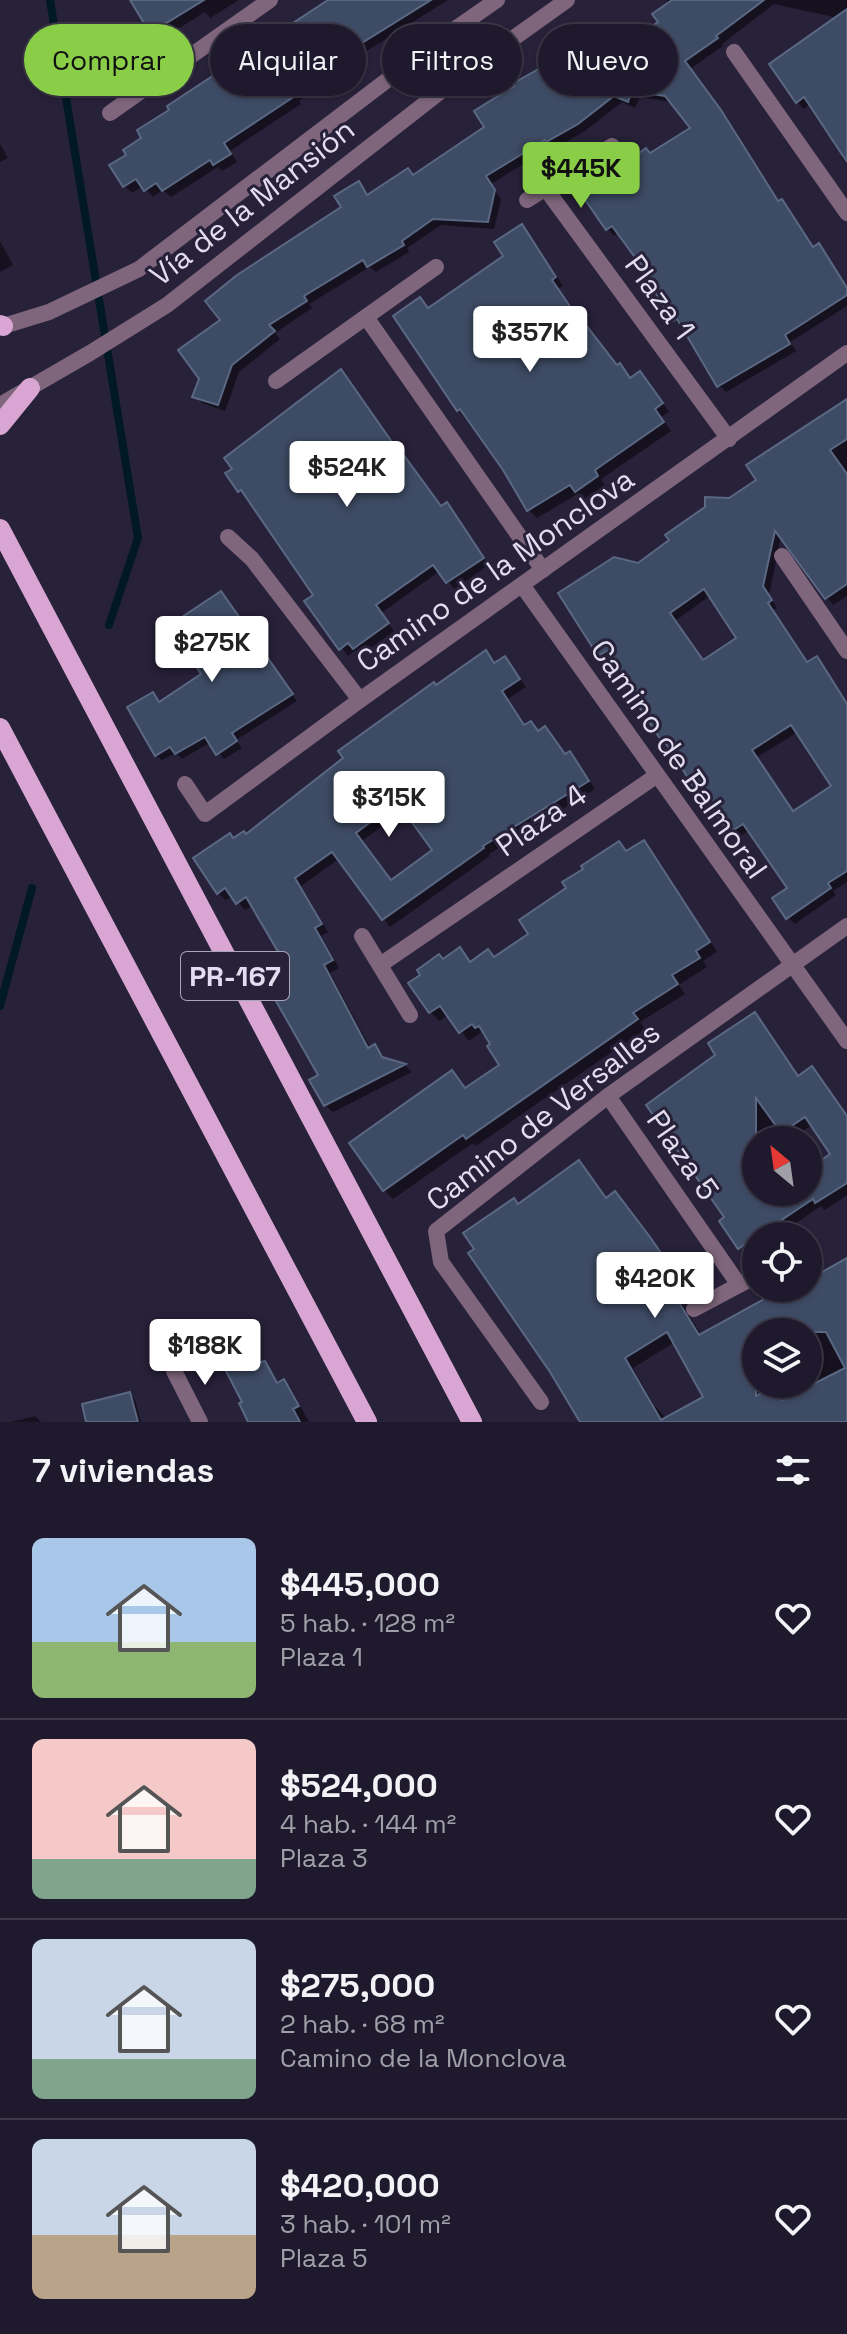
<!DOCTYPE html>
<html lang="es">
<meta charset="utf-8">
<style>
body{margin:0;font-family:"Space Grotesk",sans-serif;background:#2b2638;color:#f1f3f6;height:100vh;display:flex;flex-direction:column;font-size:30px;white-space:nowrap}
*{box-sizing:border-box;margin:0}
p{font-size:26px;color:#a1a0a9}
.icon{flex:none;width:44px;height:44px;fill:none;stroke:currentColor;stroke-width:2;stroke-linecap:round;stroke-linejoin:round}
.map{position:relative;height:1422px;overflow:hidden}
.details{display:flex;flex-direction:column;background:#1e192c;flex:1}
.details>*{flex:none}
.hud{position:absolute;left:24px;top:24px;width:800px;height:72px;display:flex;gap:16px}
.needle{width:52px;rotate:331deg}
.fabs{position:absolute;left:742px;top:1126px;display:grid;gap:16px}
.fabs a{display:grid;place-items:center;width:80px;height:80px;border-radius:50%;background:#1e192c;box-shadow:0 2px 6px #0004,0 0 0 2px #3c3848;font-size:40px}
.price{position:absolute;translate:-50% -68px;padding:0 18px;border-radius:8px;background:#fff;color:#222;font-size:26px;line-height:52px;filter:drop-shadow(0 2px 4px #0008)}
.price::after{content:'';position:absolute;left:50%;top:48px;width:24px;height:18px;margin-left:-12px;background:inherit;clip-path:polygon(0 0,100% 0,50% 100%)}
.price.on{background:#8ace47;color:#111}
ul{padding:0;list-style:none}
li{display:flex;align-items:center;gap:24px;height:200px;padding:0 32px}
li+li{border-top:2px solid #3c3848}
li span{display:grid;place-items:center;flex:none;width:224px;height:160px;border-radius:12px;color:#555}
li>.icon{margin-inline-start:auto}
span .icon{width:96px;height:96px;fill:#fffc;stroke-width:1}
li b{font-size:34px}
h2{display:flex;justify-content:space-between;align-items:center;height:96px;padding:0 32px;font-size:34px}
.chip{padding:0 28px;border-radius:36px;background:#1e192c;box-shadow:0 2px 6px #0004,0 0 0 2px #3c3848;font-size:28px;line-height:72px}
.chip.on{background:#8ace47;color:#111}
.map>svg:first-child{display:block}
</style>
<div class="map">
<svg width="847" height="1422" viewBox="0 0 847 1422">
<rect width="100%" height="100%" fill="#28213a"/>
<!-- shadow -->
<g fill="#0007" fill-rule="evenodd">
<path d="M132 0H239L210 18 205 12 160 40 152 32Z"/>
<path d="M332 0H448L346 64 349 67 299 101 301 104 230 151 237 162 222 171 218 167 171 197 163 190 153 197 143 186 132 193 125 186 112 166Z"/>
<path d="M666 0H847V165L841 157 845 154 810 104 804 109 797 102 771 63 838 18 774 4 722 44 723 46 690 69 728 119 780 203 782 201 788 208 814 248 818 246 825 252 847 287V306L790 342 796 351 726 392 719 385 683 326 674 320 656 283 619 232 614 236 608 229 651 155 692 129 672 102 640 97 635 108 622 102 585 131 555 148 553 146 491 184 501 199 494 229 441 225 407 248 409 252 376 272 370 267 309 304 312 308 275 333 280 339 239 372 225 411 202 403 195 396 223 320 344 207 358 184 369 196 408 170 414 176 487 128 544 68 553 80 604 43 615 55 661 22 669 4Z"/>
<path d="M0 144 8 158 0 162Z"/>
<path d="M522 227 530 235 563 286 558 289 618 367 620 366 631 379 640 373 648 381 669 412 661 417 671 431 601 479 605 485 584 499 579 493 537 518 529 510 505 469 458 409 420 300 429 310 506 257Z"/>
<path d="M0 241 13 265 0 272Z"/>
<path d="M847 401V596L833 605 781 537 769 595 777 608 773 610 809 664 816 659 823 666 847 705V882L833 891 836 895 795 924 788 917 790 888 750 830 738 838 700 794 663 739 645 701 614 657 607 662 600 655 561 594 638 565 759 481ZM711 595 738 639 704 661 675 621ZM798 732 834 786 794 813 757 757Z"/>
<path d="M403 456 442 508 453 512 489 565 454 589 440 571 381 613 394 631 361 655 356 650 348 656 307 602 316 595 228 474Z"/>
<path d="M226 600 297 701 236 740 242 748 224 759 211 742 182 759 176 753 162 760 156 755 152 694 160 703 204 675Z"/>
<path d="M486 653 496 664 504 658 526 687 508 699 526 727 539 733 545 728 566 756 570 754 577 761 595 789 489 854 490 856 390 927 339 859 301 886 328 932 321 936 339 968 330 973 371 1049 374 1047 384 1060 405 1065 412 1072 333 1112 325 1105 320 1076 290 968 253 905 245 910 233 896 226 900 218 893 234 841 246 836 436 687ZM405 809 434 850 392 881 362 841Z"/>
<path d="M643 842 652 851 717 952 703 961 707 967 679 985 685 994 640 1022 645 1029 476 1146 473 1143 393 1199 384 1190 452 1073 466 1089 502 1065 492 1044 481 1032 469 1041 448 1015 439 1021 431 1012 443 961 460 950 472 963 495 959 531 934 569 888 619 844 627 852Z"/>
<path d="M755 1015 799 1077H819L847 1116 841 1120 847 1129V1195L825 1210 821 1206 777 1236H756V1250L747 1256 722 1221 727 1218 718 1055ZM812 1125 833 1155 808 1171V1192H756V1140H791Z"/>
<path d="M579 1163 608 1199 615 1194 625 1203 659 1249 682 1282 676 1286 679 1291 675 1293 702 1336 788 1288H808V1278L812 1276 815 1278 847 1260V1422H583L519 1206ZM756 1332H808V1384H756ZM675 1342 706 1397 667 1419 654 1405 633 1368Z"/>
<path d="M264 1364 278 1384 284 1381 290 1387 309 1422H251Z"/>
<path d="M129 1394 135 1400 141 1422H89Z"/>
<path d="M35 1416 41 1422H10Z"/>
</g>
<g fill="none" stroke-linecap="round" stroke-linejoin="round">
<!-- stream -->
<g stroke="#001925" stroke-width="8">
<path d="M50 0 138 538 109 625"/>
<path d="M0 1006 32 888"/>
</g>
</g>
<!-- building -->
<g fill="#3e4b64" stroke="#5a6883" stroke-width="2" fill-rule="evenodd">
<path d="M130 0H204L150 33Z"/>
<path d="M328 0H431L341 56 343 59 293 93 295 96 224 143 231 154 213 165 210 160 162 191 156 183 144 191 136 179 123 187 109 165 126 155 123 150 141 138 137 130 169 110 167 106Z"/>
<path d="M672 0H764L716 36 718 38 685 61 721 110 778 201 782 199 813 247 819 243 847 288V295L785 335 790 344 717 387 677 319 673 321 650 284 653 282 612 226 606 230 581 194 646 148 650 153 690 128 665 96 632 91 628 102 614 96 578 124 546 142 545 140 486 176 495 190 488 222 433 219 402 241 404 245 367 267 363 260 304 296 307 301 269 325 275 331 232 365 218 405 192 397 199 379 178 350 220 320 205 301 237 275 341 207 334 196 359 181 367 195 408 168 413 175 484 127 474 111 514 86 512 84 544 66 552 79 604 40 613 54 658 22 652 14Z"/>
<path d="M847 9V162L804 97 796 103 769 64Z"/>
<path d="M522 224 556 277 552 280 580 321 582 320 617 365 620 363 630 378 640 371 663 403 655 409 664 422 595 470 598 476 575 492 570 485 527 511 503 470 460 409 457 411 393 316 420 297 428 308 503 256 494 242Z"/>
<path d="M341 369 401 455 403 454 441 506 447 502 484 558 446 583 433 565 376 605 389 623 353 649 348 643 339 650 304 601 313 595 241 490 238 492 225 473 232 469 224 458Z"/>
<path d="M847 399V439L830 450 847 474V584L825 599 775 531 763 586 772 600 768 603 807 662 817 656 847 704V871L828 883 831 888 786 919 772 898 787 888 743 824 729 833 702 793 699 795 663 739 661 740 637 704 642 700 607 651 598 656 558 593 614 557 638 563 669 540 665 535 705 507V497L729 498 756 480 746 465ZM704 589 736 638 703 660 670 613ZM791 725 831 786 793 811 752 750Z"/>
<path d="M221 591 293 694 232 733 237 741 216 755 205 737 175 754 170 747 155 756 127 707 153 692 159 702 201 674 172 630 182 623 179 619Z"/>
<path d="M486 650 494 663 505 656 520 679 502 691 524 725 531 721 538 731 545 726 565 754 570 751 589 781 483 846 484 848 382 920 332 852 295 878 322 924 315 928 333 960 324 965 368 1048 375 1044 382 1057 406 1064 324 1106 309 1080 318 1075 264 980 287 967 246 897 236 904 225 888 217 894 193 858 230 833 233 838 244 831 246 834 343 758 338 751 434 682 436 685ZM397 802 432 850 391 880 356 833Z"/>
<path d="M644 840 710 942 696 951 700 958 672 975 678 984 633 1013 638 1019 466 1139 463 1135 383 1191 349 1143 452 1070 465 1088 499 1065 487 1046 490 1044 479 1026 475 1028 472 1024 459 1033 440 1006 429 1013 408 983 420 975 417 970 439 954 443 959 460 947 470 962 488 949 494 957 528 934 519 920 566 888 562 882 583 869 581 866 619 841 626 851Z"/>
<path d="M755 1012 798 1076 812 1066 847 1116V1183L815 1203 813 1199 738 1249 719 1221 724 1217 646 1105 715 1055 708 1043ZM756 1098 781 1133 805 1117 830 1154 808 1169V1192H756Z"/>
<path d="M579 1160 606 1198 615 1191 650 1237 674 1272 668 1276 671 1281 667 1283 699 1335 784 1288H808V1280L847 1258V1422H580L550 1372 468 1253 474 1249 463 1233 514 1198 518 1204ZM667 1332 703 1397 661 1420 625 1358ZM756 1332H826L845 1368 782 1400 774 1386 756 1396Z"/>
<path d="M265 1361 277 1383 284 1379 299 1406 293 1409 300 1422H248L239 1403 242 1402 225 1369Z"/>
<path d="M130 1392 138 1422H86L82 1404Z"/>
</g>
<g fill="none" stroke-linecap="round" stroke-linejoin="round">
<!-- minor -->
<g stroke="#7f667c" stroke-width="16">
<path d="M734 52 847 213"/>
<path d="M110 113 270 0"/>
<path d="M546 189 729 439"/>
<path d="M527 200 612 146"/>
<path d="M366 317 543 570"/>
<path d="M276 381 436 267"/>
<path d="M228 537 252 559 360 700"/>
<path d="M782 556 847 651"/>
<path d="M522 585 847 1041"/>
<path d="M185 784 205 814 360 700 847 353"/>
<path d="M362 936 410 1015"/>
<path d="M380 965 656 776"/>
<path d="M608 1096 739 1285"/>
<path d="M694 1309 756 1276"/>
<path d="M174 1371 200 1422"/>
<path d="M541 1402 441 1262 436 1231 608 1096 847 926"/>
</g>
<!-- tertiary -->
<g stroke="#7f667c" stroke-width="16">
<path d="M0 327 49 312 139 269 445 36 497 0"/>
<path d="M0 405 90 353 167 305 459 77 567 0"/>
</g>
<!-- primary -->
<g stroke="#d9a6d4" stroke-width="20">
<path d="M0 325 3 326"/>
<path d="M0 425 30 388"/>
<path d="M0 529 472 1422"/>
<path d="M0 728 367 1422"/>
</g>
</g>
<g text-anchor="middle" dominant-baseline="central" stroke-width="6" stroke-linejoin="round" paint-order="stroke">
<!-- shield labels -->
<rect fill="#28213a" stroke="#aaa5b9" stroke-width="2" x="181" y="952" width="108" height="48" rx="6"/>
<g font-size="28" font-weight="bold" fill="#e2deef">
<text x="235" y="976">PR-167</text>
</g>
<!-- street labels -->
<g font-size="30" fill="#e2deef" stroke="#28213a">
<text transform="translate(252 202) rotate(-38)">Vía de la Mansión</text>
<text transform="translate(660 297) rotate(54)">Plaza 1</text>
<text transform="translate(495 570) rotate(-35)">Camino de la Monclova</text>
<text transform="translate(679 759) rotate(55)">Camino de Balmoral</text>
<text transform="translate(541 820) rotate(-35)">Plaza 4</text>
<text transform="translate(543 1116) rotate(-38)">Camino de Versalles</text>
<text transform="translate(683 1155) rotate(55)">Plaza 5</text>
</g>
</g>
</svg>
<div class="fabs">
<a><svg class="needle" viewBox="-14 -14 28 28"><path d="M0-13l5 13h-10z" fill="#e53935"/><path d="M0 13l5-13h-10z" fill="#a1a0a9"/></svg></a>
<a><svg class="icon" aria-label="locate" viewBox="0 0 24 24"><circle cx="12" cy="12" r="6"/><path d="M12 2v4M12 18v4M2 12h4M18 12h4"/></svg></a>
<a><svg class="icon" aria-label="layers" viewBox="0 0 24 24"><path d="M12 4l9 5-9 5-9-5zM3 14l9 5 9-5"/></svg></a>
</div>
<b class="price on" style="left:581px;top:210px">$445K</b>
<b class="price" style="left:530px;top:374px">$357K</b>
<b class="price" style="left:347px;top:509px">$524K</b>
<b class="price" style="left:212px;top:684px">$275K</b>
<b class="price" style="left:389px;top:839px">$315K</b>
<b class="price" style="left:655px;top:1320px">$420K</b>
<b class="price" style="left:205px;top:1387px">$188K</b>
<div class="hud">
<a class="chip on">Comprar</a>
<a class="chip">Alquilar</a>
<a class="chip">Filtros</a>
<a class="chip">Nuevo</a>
</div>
</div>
<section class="details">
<h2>7 viviendas<svg class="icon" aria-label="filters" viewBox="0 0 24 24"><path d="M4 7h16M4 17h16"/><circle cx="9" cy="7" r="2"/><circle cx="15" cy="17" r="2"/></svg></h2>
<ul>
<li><span style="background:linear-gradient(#a9c7e8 65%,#8fb573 0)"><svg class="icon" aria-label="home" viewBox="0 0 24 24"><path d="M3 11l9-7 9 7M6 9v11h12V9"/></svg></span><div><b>$445,000</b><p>5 hab. · 128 m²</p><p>Plaza 1</p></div><svg class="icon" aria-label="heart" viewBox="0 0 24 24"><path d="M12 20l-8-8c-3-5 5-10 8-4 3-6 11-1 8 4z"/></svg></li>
<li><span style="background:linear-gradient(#f6c9c9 75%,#7fa58c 0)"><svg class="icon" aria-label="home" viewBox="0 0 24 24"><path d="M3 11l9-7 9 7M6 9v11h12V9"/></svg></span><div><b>$524,000</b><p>4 hab. · 144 m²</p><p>Plaza 3</p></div><svg class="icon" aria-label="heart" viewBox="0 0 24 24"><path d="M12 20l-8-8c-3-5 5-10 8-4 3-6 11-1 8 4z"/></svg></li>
<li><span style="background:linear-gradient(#c9d6e8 75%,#7fa58c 0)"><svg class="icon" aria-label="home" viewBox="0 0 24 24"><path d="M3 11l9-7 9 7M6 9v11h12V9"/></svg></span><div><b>$275,000</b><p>2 hab. · 68 m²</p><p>Camino de la Monclova</p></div><svg class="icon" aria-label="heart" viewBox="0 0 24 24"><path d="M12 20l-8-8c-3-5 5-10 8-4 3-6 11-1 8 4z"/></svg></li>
<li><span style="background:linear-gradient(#c9d6e8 60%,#b9a48a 0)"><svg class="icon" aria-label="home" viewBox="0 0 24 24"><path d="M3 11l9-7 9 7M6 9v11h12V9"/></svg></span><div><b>$420,000</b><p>3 hab. · 101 m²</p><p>Plaza 5</p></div><svg class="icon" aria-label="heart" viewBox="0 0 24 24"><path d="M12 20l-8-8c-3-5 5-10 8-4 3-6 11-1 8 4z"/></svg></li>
</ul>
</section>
